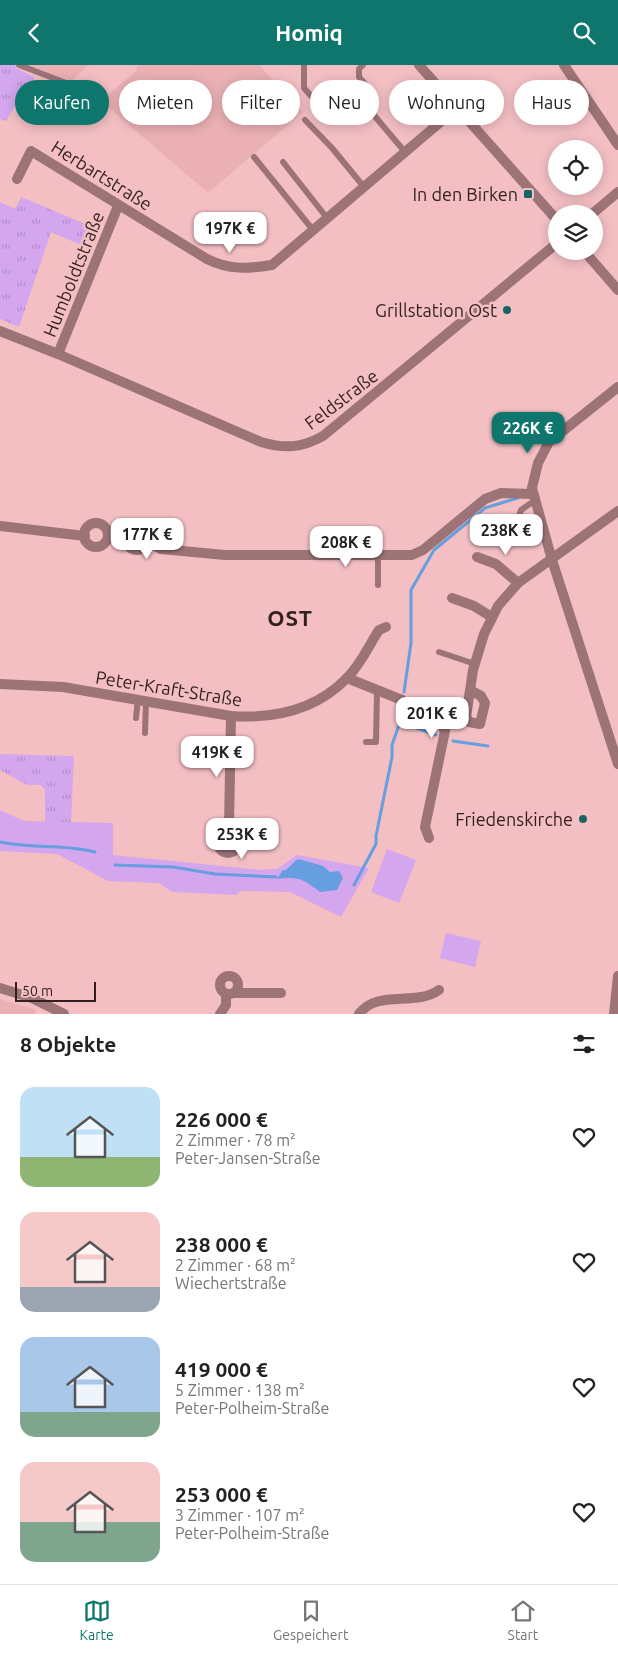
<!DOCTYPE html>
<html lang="de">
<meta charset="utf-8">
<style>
body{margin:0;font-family:Ubuntu,sans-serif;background:#f6f6f6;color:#222;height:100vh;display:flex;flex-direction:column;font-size:19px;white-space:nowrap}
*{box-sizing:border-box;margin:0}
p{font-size:16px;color:#767676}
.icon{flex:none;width:28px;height:28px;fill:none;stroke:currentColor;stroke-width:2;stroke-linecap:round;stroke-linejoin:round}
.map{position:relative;height:949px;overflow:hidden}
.drawer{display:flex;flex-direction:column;background:#fff;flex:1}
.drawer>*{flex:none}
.hud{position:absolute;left:15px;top:15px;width:589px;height:45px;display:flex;gap:10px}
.buttons{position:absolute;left:548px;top:75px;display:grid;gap:10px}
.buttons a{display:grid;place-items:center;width:55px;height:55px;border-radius:50%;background:#fff;box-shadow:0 2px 12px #0003;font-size:25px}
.scale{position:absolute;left:15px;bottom:12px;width:81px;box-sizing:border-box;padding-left:5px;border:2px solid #321f20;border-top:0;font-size:14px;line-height:18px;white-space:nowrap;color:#321f20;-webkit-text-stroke:4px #f3bfc3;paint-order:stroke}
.price{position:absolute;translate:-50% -42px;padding:0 11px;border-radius:10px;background:#fff;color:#222;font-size:16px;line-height:32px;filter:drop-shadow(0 1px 2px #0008)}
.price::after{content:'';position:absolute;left:50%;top:30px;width:15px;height:11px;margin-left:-8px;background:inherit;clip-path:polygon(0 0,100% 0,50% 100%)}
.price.current{background:#0f766e;color:#fff}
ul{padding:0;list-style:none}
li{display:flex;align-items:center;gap:15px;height:125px;padding:0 20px}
li span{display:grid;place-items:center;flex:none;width:140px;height:100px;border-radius:15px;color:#555}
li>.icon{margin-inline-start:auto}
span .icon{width:60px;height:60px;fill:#fffc;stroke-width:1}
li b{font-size:21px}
h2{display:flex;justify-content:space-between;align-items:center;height:60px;padding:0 20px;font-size:21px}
.tag{padding:0 18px;border-radius:22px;background:#fff;box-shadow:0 2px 12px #0003;font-size:18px;line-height:45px}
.tag.current{background:#0f766e;color:#fff}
header{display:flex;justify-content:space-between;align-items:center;height:65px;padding:0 20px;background:#0f766e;color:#fff;font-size:22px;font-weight:600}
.tab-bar{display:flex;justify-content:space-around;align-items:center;height:70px;border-top:1px solid #e0e0e0;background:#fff;font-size:14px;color:#767676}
.tab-bar a{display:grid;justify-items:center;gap:2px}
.tab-bar .current{color:#0f766e}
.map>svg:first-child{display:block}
</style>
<header><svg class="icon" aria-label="back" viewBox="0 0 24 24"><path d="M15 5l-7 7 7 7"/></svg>Homiq<svg class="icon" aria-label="search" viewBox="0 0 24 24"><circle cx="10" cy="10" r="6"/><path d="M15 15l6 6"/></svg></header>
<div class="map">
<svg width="618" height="949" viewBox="0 0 618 949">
<defs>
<pattern id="grass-tufts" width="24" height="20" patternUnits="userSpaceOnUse" patternTransform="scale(1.25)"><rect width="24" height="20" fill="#d4a6ed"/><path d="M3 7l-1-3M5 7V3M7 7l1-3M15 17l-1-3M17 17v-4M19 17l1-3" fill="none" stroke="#b68ecb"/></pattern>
</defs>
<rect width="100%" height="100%" fill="#f3bfc3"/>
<!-- built -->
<g fill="#eab0b4">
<path d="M29 0H89L71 16Z"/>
<path d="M138 0H259L303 47 208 128 101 36 136 6Z"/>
<path d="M0 934 36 945 35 949H0Z"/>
</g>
<!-- grass -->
<g fill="url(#grass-tufts)">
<path d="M0 0H15L16 3 34 12 27 44 15 41 6 56 0 54Z"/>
<path d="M21 132 95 163 88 183 51 167 19 262 0 254V137L15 144Z"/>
<path d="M0 689 74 691 71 758 45 757V725L41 720H27L0 705Z"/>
</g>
<!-- park -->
<g fill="#d4a6ed">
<path d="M0 745 24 756 113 758V790L260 805 277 804 297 790 369 803 341 852 290 827 240 826 237 830 172 827 159 818 108 816 57 789 0 786Z"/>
<path d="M387 784 416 795 399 838 371 827Z"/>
<path d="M446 868 481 876 475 902 440 893Z"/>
</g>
<!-- water -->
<path fill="#679edf" d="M299 794 323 801 330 807 339 806 343 813 337 825 320 827C303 814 299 811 277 814L283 805H286L296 795Z"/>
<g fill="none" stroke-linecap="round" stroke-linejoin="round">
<!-- stream -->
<g stroke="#679edf" stroke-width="3">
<path d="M404 627 411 578V525L434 485 485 443 518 433"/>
<path d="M400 657 401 646"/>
<path d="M453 676 488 681"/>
<path d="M0 777C32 784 63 779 95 787"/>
<path d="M115 800 173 802 215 809 276 812"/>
<path d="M354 820 376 779V771L392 692V680L400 657 436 670"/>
</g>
<!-- service -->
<g stroke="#9c7477" stroke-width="6">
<path d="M19 0 69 19"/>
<path d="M304 0V23L312 32"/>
<path d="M363 0 359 4V12L369 24"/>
<path d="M344 27 356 40 362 36 405 87"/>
<path d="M305 55 332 83 364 122"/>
<path d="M254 92 313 165"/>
<path d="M283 97 327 153"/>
<path d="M514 465 521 445 534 436"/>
<path d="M378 490V520"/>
<path d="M439 587 475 599"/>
<path d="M136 653 138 634"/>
<path d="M145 668 146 636"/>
<path d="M366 677H376L377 627"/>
</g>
<!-- minor -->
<g stroke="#9c7477" stroke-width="10">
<path d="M419 0 556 154"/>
<path d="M564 0 618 80"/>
<path d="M17 114 31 86 207 194C229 205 248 204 272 200L457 43"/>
<path d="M592 149 618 127"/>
<path d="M584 186 618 225"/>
<path d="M0 266 58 289 261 377C284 384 302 383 323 371L556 179"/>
<path d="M58 289 118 141"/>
<path d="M618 322 549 377 538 398 532 423 552 495 618 699"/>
<circle cx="96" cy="470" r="12"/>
<path d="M0 461 85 471"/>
<circle cx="137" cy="473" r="12"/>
<path d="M148 477 161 484 225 490H412L423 485 485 434 501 428 532 429"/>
<path d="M477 492 496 499 518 518"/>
<path d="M452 533 474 541 490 551"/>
<path d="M347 613 402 635 417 648 442 660 445 666 425 762 429 773"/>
<path d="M0 619 63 622 231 651C274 654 316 645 347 613 361 599 369 580 379 565L386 562"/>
<path d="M470 625 481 631 485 638 480 659 469 657 466 652 473 605 484 569 498 541 518 518 618 446"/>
<path d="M231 651 229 762 233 769"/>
<circle cx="228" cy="778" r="10"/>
<circle cx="229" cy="920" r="9"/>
<path d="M0 923 32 933 64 949"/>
<path d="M235 928H281"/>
<path d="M220 949 226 940V929"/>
<path d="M359 949C377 924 415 942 439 925"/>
<path d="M614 949 618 911"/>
</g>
</g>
<!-- markers -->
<g fill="#166564" stroke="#f3bfc3" stroke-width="2">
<rect x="523" y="124" width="10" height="10" rx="2.5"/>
<circle cx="507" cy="245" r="5"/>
<circle cx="583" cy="754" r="5"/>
</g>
<g text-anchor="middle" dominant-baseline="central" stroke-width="5" stroke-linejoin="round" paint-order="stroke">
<!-- street labels -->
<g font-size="18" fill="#321f20" stroke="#f3bfc3">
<text transform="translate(102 110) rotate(32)">Herbartstraße</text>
<text transform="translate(73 209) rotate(-68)">Humboldtstraße</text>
<text transform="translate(341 334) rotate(-37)">Feldstraße</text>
<text transform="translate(169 623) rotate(9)">Peter-Kraft-Straße</text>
</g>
<!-- poi labels -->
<g font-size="18" fill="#321f20" stroke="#f3bfc3" text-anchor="end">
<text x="518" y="129">In den Birken</text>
<text x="497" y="245">Grillstation Ost</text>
<text x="573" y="754">Friedenskirche</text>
</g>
<!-- district labels -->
<g font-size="22" font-weight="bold" letter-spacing="1" fill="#321f20" stroke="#f3bfc3">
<text x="290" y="552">OST</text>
</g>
</g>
</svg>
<div class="buttons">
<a><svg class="icon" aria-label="locate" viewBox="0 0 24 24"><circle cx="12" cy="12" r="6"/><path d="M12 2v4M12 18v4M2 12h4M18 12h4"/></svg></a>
<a><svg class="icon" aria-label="layers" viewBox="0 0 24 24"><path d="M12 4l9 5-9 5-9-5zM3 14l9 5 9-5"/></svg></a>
</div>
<div class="scale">50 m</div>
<b class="price" style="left:230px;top:189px">197K €</b>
<b class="price current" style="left:528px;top:389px">226K €</b>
<b class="price" style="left:506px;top:491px">238K €</b>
<b class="price" style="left:147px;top:495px">177K €</b>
<b class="price" style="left:346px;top:503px">208K €</b>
<b class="price" style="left:432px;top:674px">201K €</b>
<b class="price" style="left:217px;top:713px">419K €</b>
<b class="price" style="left:242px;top:795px">253K €</b>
<div class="hud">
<a class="tag current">Kaufen</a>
<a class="tag">Mieten</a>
<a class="tag">Filter</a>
<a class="tag">Neu</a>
<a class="tag">Wohnung</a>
<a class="tag">Haus</a>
</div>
</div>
<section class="drawer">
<h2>8 Objekte<svg class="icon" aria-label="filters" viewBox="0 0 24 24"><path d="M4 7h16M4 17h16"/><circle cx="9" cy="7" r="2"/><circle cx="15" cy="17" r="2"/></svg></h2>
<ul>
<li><span style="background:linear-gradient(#bfe0f5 70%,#8fb573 0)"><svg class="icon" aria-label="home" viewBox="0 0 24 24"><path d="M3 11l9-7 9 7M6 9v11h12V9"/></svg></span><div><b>226 000 €</b><p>2 Zimmer · 78 m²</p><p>Peter-Jansen-Straße</p></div><svg class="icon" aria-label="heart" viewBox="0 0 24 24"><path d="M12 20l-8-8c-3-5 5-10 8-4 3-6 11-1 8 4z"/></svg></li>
<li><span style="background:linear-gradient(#f6c9c9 75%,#9aa5b1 0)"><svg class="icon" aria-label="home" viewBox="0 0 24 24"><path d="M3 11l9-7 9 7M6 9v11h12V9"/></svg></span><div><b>238 000 €</b><p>2 Zimmer · 68 m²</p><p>Wiechertstraße</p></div><svg class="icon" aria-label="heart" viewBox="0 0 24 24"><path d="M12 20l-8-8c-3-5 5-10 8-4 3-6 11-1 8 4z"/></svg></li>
<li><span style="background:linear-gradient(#a9c7e8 75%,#7fa58c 0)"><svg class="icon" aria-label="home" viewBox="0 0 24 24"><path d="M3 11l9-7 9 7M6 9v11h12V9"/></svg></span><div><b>419 000 €</b><p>5 Zimmer · 138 m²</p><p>Peter-Polheim-Straße</p></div><svg class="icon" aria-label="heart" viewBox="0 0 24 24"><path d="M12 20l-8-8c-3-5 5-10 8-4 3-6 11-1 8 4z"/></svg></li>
<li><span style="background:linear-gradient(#f6c9c9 60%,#7fa58c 0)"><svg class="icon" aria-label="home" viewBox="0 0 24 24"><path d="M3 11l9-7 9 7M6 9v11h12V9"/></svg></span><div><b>253 000 €</b><p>3 Zimmer · 107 m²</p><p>Peter-Polheim-Straße</p></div><svg class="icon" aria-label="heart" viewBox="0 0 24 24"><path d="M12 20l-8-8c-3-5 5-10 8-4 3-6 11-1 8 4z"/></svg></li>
</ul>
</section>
<nav class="tab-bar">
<a class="current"><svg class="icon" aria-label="map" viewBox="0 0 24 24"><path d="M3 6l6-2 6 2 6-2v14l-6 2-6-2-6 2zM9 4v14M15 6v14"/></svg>Karte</a>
<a><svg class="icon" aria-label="saved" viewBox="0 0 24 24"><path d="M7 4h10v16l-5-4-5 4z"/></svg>Gespeichert</a>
<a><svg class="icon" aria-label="home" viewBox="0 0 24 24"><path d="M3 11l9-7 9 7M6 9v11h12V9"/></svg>Start</a>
</nav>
